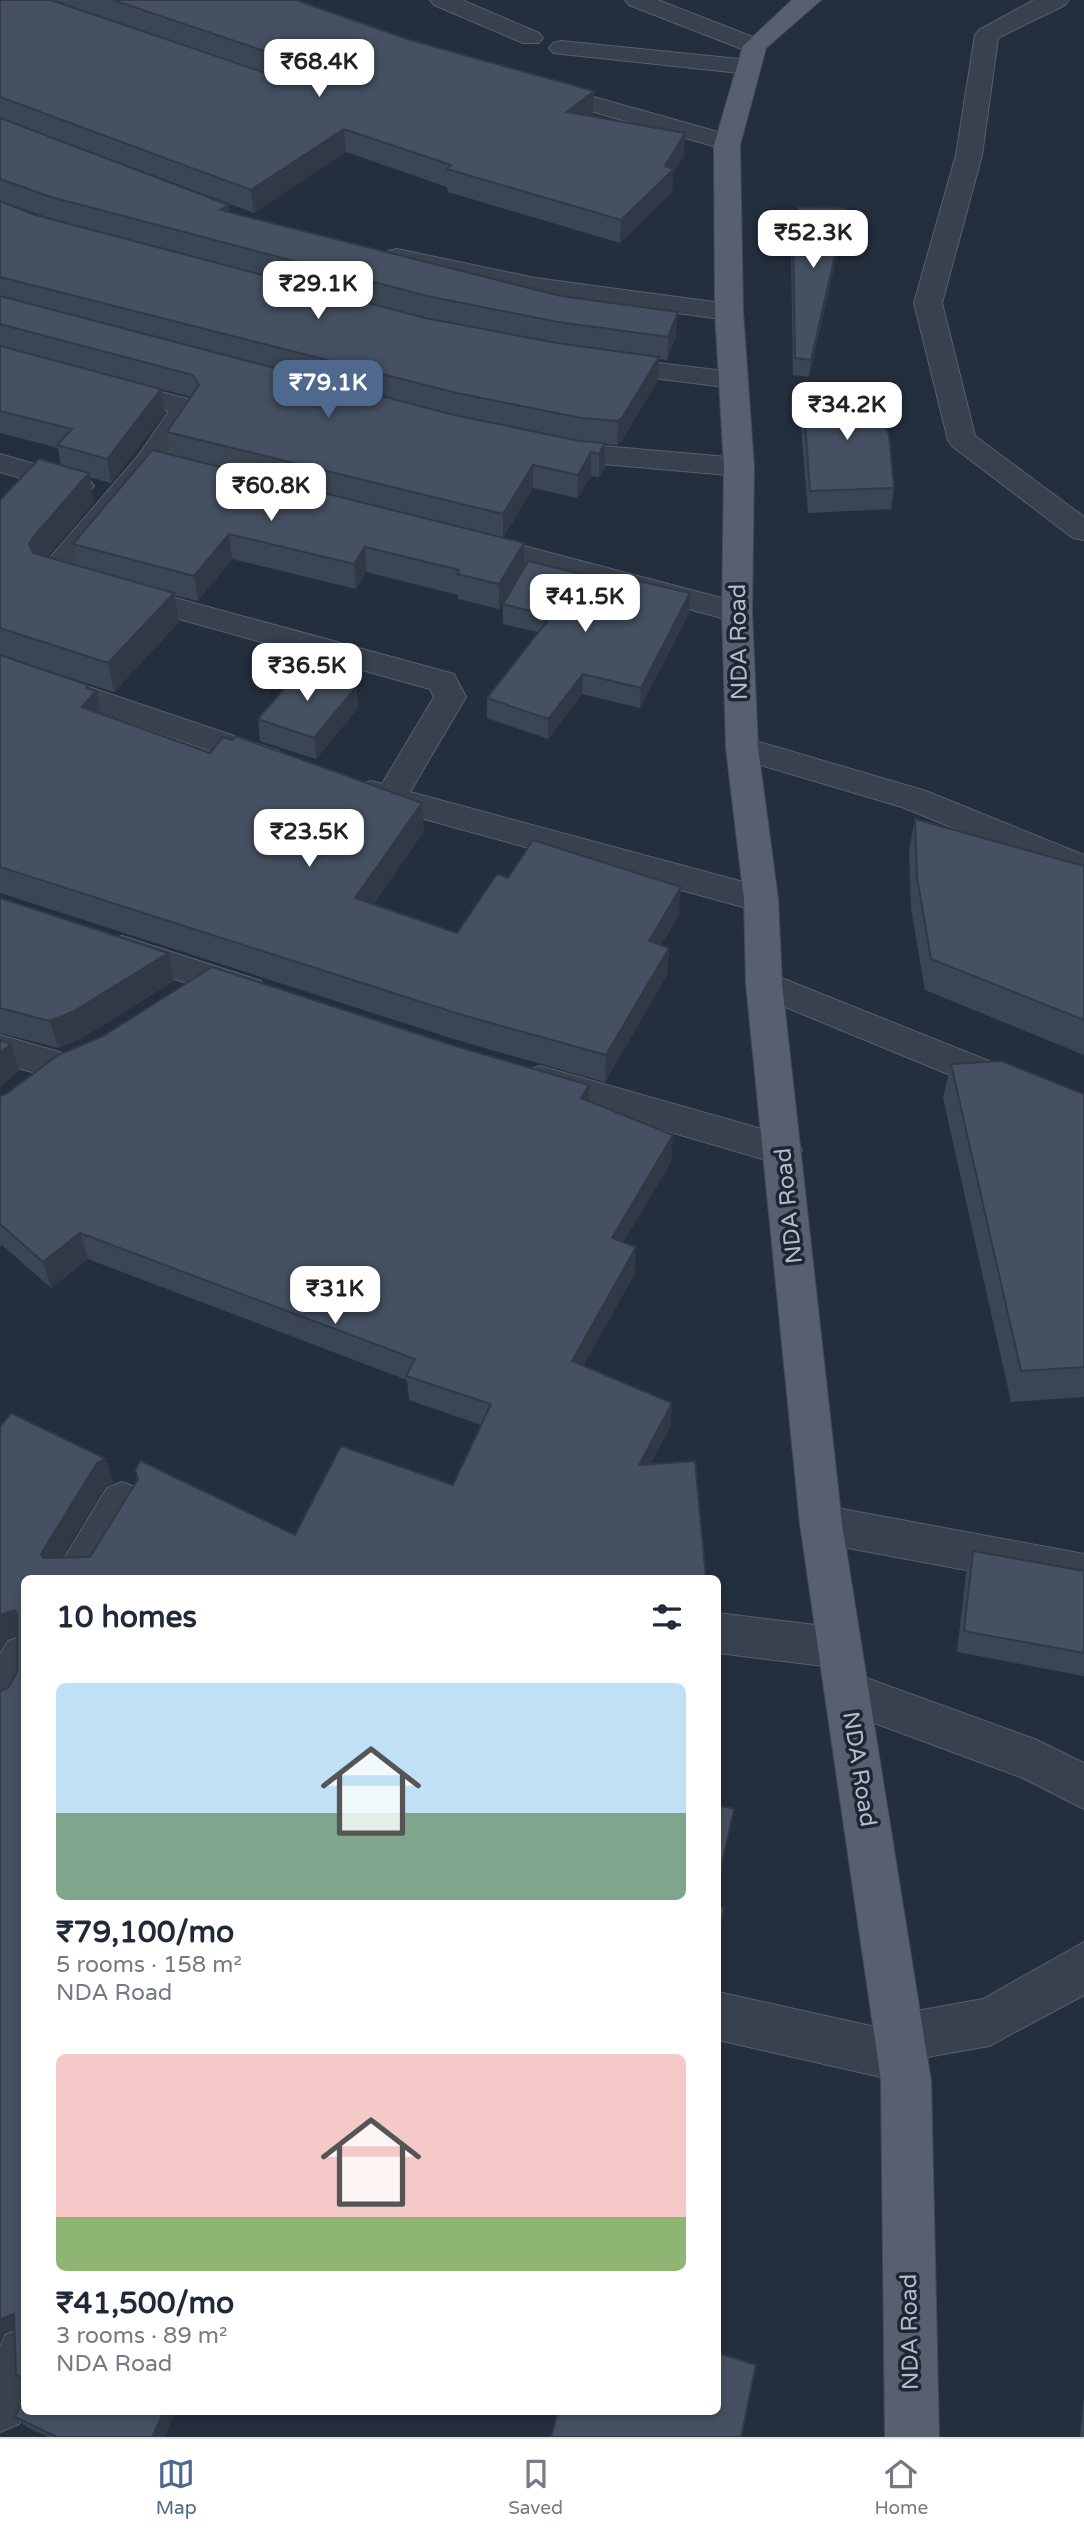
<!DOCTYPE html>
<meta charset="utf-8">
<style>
body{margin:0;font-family:"Varela Round",sans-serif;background:#f2f2f3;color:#1f2937;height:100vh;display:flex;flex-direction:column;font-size:26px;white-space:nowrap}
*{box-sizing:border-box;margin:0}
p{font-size:23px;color:#747a83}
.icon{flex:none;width:38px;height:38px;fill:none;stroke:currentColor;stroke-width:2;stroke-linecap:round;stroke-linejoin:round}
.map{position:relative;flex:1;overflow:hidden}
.side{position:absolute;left:21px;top:1575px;width:700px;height:840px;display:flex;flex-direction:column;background:#fff;border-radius:10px;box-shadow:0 4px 10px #0003}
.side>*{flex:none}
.price{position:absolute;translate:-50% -60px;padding:0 16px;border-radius:14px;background:#fff;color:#222;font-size:23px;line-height:46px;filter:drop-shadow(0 2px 4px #0008)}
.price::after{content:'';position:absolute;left:50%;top:42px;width:21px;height:16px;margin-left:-10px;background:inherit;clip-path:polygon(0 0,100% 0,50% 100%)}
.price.current{background:#4f688e;color:#fff}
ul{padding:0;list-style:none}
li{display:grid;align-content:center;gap:14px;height:371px;padding:0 35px}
li span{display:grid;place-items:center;height:217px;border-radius:10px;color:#555}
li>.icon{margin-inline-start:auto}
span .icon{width:126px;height:126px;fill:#fffc;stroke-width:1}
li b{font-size:30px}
h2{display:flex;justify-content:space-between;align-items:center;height:84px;padding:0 35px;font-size:30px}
.tabs{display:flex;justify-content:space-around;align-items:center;height:98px;border-top:2px solid #e0e1e3;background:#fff;font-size:19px;color:#747a83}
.tabs a{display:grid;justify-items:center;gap:4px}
.tabs .current{color:#4f688e}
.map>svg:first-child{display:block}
</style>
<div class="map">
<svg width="1084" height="2437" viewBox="0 0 1084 2437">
<rect width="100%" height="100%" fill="#242f3e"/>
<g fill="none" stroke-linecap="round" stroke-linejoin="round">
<defs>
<g id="minor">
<path d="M430 0H462L539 33 543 38 539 43H523L434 5Z"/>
<path d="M625 0H658L763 41 767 46 763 51H747L629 5Z"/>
<path d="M1034 0H1069L1065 5 998 38 982 155 942 303 975 436 1084 517V540L1073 538 952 446 948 440 914 303 956 155 975 35 979 30Z"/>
<path d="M561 41 749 60 758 62 761 67 758 72 749 74 553 53 549 48 553 43Z"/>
<path d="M544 83 736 137 740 142 736 147 727 150 535 95 532 90 535 85Z"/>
<path d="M397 249 535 278 729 304 739 306 743 312 739 318 729 320 535 294 388 263 384 257 388 251Z"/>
<path d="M607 357 733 372 743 374 747 380 743 386 733 388 597 371 593 365 597 359Z"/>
<path d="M114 380 196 401 200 407 158 468 73 570 454 674 466 697 410 792 773 890 778 899 773 908 761 912 359 801 354 793 359 785 371 781 382 784 434 697 430 689 42 581 38 574 42 567 138 456 169 411 104 394 100 388 104 382Z"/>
<path d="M553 438 580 444 739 458 749 461 754 467 749 473 739 476 580 462 543 453 539 447 543 441Z"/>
<path d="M0 454 89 480 94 486 89 492 79 495 0 472Z"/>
<path d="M475 533 748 605 752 612 748 619 737 622 464 549 460 542 464 535Z"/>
<path d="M0 657 279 751 283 759 279 767 267 770 0 679Z"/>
<path d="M742 737 926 791 1084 855V881L902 807 730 756 726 748 730 740Z"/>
<path d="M122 936 261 981 266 990 261 999 248 1003 110 958 104 949 110 940Z"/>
<path d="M764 971 1084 1099V1130L751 993 746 984 751 975Z"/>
<path d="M0 1035 73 1056 78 1066 73 1076 60 1080 0 1063Z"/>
<path d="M540 1066 783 1135 796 1139 802 1150 796 1161 783 1165 527 1090 522 1080 527 1070Z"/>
<path d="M122 1482 137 1488 143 1501 96 1578H52L107 1488Z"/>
<path d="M821 1505 1084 1554V1592L821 1543 806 1537 800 1524 806 1511Z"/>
<path d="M718 1613 840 1628 856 1634 862 1648 856 1662 840 1668 718 1653Z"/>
<path d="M24 1635V1694L16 1708 0 1714V1654L8 1641Z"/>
<path d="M847 1671 1037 1740 1084 1763V1809L1023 1778 831 1707 825 1692 831 1677Z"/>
<path d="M1084 1942V1995L989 2046 927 2057 920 2075 903 2082 718 2040V1992L880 2028 883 2021 900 2014 983 1999Z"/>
<path d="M24 2328 25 2412 19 2424 0 2432V2347L5 2335Z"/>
</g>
<path id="major" d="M792 0H821L766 48 740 145 743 312 754 467 752 612 758 748 778 899 782 984 842 1524 931 2081 939 2437H885L881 2081 800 1524 746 984 744 899 726 748 722 612 724 467 715 312 714 145 743 46Z"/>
</defs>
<!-- minor casing -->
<use href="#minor" stroke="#565f6c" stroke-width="2"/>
<!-- major casing -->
<use href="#major" stroke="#414a57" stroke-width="2"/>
<!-- minor -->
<use href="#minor" fill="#38414e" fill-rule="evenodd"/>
<!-- major -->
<use href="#major" fill="#56606e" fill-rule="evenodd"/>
</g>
<!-- wall -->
<g fill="#3b4654" fill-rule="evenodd">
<path d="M0 0H296L410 40 594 91 593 114 591 116 684 156 673 173 672 192 620 243 448 192 447 187 346 152 254 213 54 138 230 213 676 336 667 360 659 359 658 380 621 442 617 445 605 444V467L599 477 591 476 577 498 533 488 503 538 524 543V568L499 609 458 599V595L366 572 356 589 232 559 198 601 174 595 179 622 114 692 0 655 88 689 101 714 424 831 373 905 457 933 508 878 679 915 661 945 669 948 667 975 605 1082 460 1041 0 893V500L61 466 58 448 0 433ZM0 201H1L55 220 32 214ZM161 389 191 397 167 432 170 454 73 544 77 566 47 557 94 502 89 477 111 483 165 413Z"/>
<path d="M846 208 844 225 809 377 793 375 791 252 793 235Z"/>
<path d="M803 394 894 488 891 509 808 513 800 416Z"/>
<path d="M624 584 690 593 689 613 640 708 582 694 548 739 487 718V698L538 632 503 624V604Z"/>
<path d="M356 687 358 708 316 759 260 741 258 719Z"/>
<path d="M915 819 1084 866V1055L925 990 911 909 909 851Z"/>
<path d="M0 898 174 981 81 1039 58 1048 0 1033Z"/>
<path d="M455 1046 589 1085 588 1101 673 1135 671 1162 623 1242 635 1273 583 1366 672 1403 670 1427 650 1464 706 1578H24V2382L16 2374 15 2330 3 2334 0 2340V1691L8 1688 17 1672V1635L7 1639 0 1650V1427L114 1482 105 1487 62 1557H90L295 1535 453 1485 481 1425 409 1400 407 1380 88 1259 51 1288 2 1245 0 1247V1096Z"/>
<path d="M951 1064 1084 1094V1397L1011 1402 943 1098Z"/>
<path d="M973 1551 1084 1571V1676L957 1652 966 1573Z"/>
<path d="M1084 2397V2437H1080Z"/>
<path d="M15 2417 165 2437H48L27 2427Z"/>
</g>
<!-- shaded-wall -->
<g fill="#303945">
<path d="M594 91 593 114 567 135V112Z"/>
<path d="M344 129 346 152 254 213 251 190Z"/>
<path d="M685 133 684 156 673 173 672 192 620 243 621 220 665 166Z"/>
<path d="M229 205 231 228 220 210Z"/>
<path d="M846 208 844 225 809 377 811 360Z"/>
<path d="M678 312 676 336 667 360 668 337Z"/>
<path d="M659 357 658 380 621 442 617 445 618 421Z"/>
<path d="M161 389 165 413 111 483 107 459Z"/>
<path d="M605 443V467L599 477V454Z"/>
<path d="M591 452V476L577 498 578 475Z"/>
<path d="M533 465V488L503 538V514Z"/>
<path d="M89 473 94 502 40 565 36 573 29 544 34 536Z"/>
<path d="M229 534 232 559 198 601 194 576Z"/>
<path d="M524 543V568L499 609V584Z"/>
<path d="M365 547 366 572 356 589 354 564Z"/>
<path d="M174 593 179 622 114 692 108 663Z"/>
<path d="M690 593 689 613 640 708 641 688Z"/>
<path d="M583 674 582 694 548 739V719Z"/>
<path d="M88 685 90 698 96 691 102 720 82 707 86 688Z"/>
<path d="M356 687 358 708 316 759 314 738Z"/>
<path d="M422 803 424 831 358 926 355 898Z"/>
<path d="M681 887 679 915 647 969 649 941Z"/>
<path d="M669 948 667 975 605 1082 606 1055Z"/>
<path d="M168 953 174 981 81 1039 58 1048 50 1021Z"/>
<path d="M11 1044 19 1071 0 1087V1053Z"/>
<path d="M589 1085 588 1112 581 1098Z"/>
<path d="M673 1135 671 1162 610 1264 612 1238Z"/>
<path d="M80 1233 88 1259 51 1288 43 1262Z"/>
<path d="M636 1247 635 1273 572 1386V1361Z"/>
<path d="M672 1403 670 1427 637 1489 639 1465Z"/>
<path d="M106 1459 114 1482 105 1487 50 1577 41 1554 97 1463Z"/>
<path d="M14 1610 23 1633 7 1639 0 1650V1615Z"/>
<path d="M14 2314 24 2326 3 2334 0 2340V2319Z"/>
<path d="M164 2412H176L165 2437H152Z"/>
</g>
<!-- building -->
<g fill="#455162" stroke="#303945" stroke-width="2">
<path d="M0 0H51L289 81 308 82 313 75 309 66 113 0H296L410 40 594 91 567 112 685 133 665 166 674 169 621 220 447 169 451 165 344 129 251 190 0 97Z"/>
<path d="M0 118 229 205 220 210 561 296 678 312 668 337 558 322 427 296 51 197 0 179Z"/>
<path d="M0 201 32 214 425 318 557 343 659 357 622 418 618 421 581 418 457 393 0 277Z"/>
<path d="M798 207 846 208 811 360 795 358 793 235Z"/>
<path d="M0 296 454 415 580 441 605 443 599 454 591 452 578 475 533 465 503 514 167 432 199 385 193 375 0 324Z"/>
<path d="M0 346 161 389 107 459 57 445 72 429 0 411Z"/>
<path d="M873 390 889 435 894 488 810 491 803 394Z"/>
<path d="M152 450 524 543 499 584 457 574 459 570 365 547 354 564 229 534 194 576 73 544Z"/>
<path d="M39 459 89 473 34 536 29 544 33 553 174 593 108 663 0 628V500Z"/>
<path d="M528 561 624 584 626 578 690 593 641 688 583 674 548 719 487 698 551 616 503 604Z"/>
<path d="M0 655 88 685 86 688 96 691 82 707 210 753 223 737 232 740 236 736 422 803 355 898 457 933 497 874 508 878 533 840 681 887 649 941 669 948 606 1055 459 1014 0 867Z"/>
<path d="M302 668 356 687 314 738 258 719Z"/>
<path d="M915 819 1084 866V1020L931 959 917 877Z"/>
<path d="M0 898 168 953 74 1011 50 1021 0 1008Z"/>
<path d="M212 967 455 1046 589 1085 581 1098 673 1135 612 1238 636 1247 572 1361 672 1403 639 1465 695 1461 706 1578H24V2380L16 2374 14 2314 0 2319V1691L8 1688 17 1672V1613L14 1610 0 1615V1427L11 1413 106 1459 97 1463 41 1554 43 1558 90 1557 138 1479 135 1470 141 1461 295 1535 341 1446 453 1485 491 1404 406 1376 415 1359 80 1233 43 1262 0 1224V1096L6 1094 58 1055 103 1036Z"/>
<path d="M0 1040 11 1044 0 1053Z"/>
<path d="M1001 1061 1084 1094V1367L1021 1371 951 1064Z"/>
<path d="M973 1551 1084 1571V1653L964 1631Z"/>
<path d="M718 1805 734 1809 718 1882Z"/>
<path d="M718 1906 724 1908 718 1936Z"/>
<path d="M718 2353 756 2365 741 2437H551L558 2412H718Z"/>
<path d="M24 2399V2412H164L152 2437H57L15 2417Z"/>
</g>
<g text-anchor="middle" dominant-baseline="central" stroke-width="7" stroke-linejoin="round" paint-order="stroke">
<!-- street labels -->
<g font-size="23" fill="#b4bcc9" stroke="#1d2633">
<text transform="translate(739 642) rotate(-91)">NDA Road</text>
<text transform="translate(789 1206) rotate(-96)">NDA Road</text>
<text transform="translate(859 1769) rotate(81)">NDA Road</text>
<text transform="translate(910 2332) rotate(-91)">NDA Road</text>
</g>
</g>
</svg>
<b class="price" style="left:319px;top:99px">₹68.4K</b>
<b class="price" style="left:813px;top:270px">₹52.3K</b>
<b class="price" style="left:318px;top:321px">₹29.1K</b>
<b class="price current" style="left:328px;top:420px">₹79.1K</b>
<b class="price" style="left:847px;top:442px">₹34.2K</b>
<b class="price" style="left:271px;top:523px">₹60.8K</b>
<b class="price" style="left:585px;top:634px">₹41.5K</b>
<b class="price" style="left:307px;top:703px">₹36.5K</b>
<b class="price" style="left:309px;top:869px">₹23.5K</b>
<b class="price" style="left:335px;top:1326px">₹31K</b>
<section class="side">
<h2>10 homes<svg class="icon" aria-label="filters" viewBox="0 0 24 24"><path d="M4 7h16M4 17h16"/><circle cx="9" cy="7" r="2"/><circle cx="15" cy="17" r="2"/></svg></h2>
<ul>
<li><span style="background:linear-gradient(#bfe0f5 60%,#7fa58c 0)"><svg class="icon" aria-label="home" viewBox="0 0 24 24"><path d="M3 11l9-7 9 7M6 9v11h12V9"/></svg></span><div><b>₹79,100/mo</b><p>5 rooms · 158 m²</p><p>NDA Road</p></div></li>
<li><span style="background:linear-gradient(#f6c9c9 75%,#8fb573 0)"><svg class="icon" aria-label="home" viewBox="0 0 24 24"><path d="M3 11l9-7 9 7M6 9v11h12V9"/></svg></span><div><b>₹41,500/mo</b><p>3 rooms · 89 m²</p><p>NDA Road</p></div></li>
</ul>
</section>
</div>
<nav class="tabs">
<a class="current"><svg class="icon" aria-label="map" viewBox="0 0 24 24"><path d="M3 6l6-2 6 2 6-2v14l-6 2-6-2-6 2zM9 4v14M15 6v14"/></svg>Map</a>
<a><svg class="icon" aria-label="saved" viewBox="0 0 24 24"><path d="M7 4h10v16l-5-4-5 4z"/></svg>Saved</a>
<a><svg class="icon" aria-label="home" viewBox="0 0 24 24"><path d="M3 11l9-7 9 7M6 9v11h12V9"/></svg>Home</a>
</nav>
